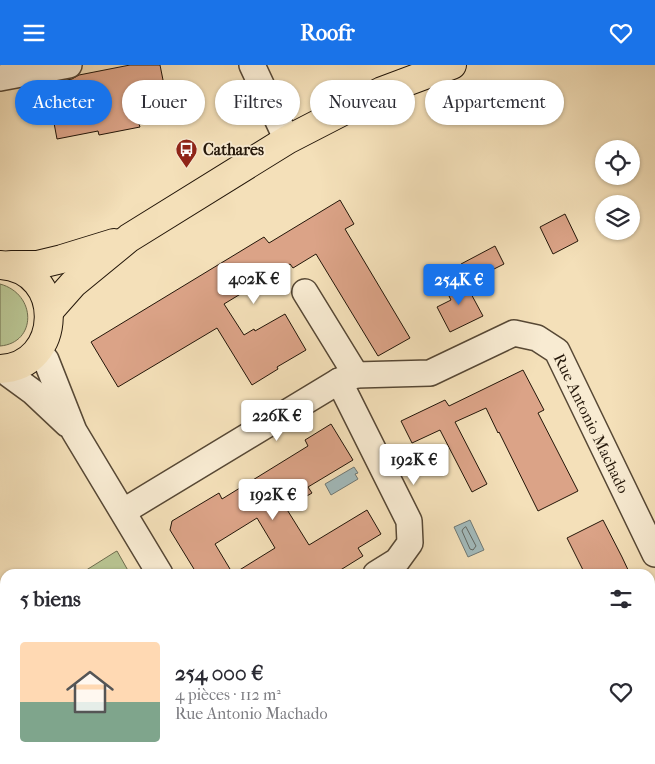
<!DOCTYPE html>
<html lang="fr">
<meta charset="utf-8">
<style>
body{margin:0;font-family:"IM FELL French Canon",serif;background:#f7f7f7;color:#2b2b33;height:100vh;display:flex;flex-direction:column;font-size:19px;white-space:nowrap}
*{box-sizing:border-box;margin:0}
p{font-size:16px;color:#7c7c81}
.icon{flex:none;width:28px;height:28px;fill:none;stroke:currentColor;stroke-width:2;stroke-linecap:round;stroke-linejoin:round}
.map{position:relative;flex:1;overflow:hidden}
.sheet{position:absolute;left:0px;top:504px;width:655px;height:196px;display:flex;flex-direction:column;background:#fff;border-radius:15px 15px 0 0;box-shadow:0 1px 4px #0004}
.sheet>*{flex:none}
.banner{position:absolute;left:15px;top:15px;width:625px;height:45px;display:flex;gap:10px}
.tools{position:absolute;left:595px;top:75px;display:grid;gap:10px}
.tools a{display:grid;place-items:center;width:45px;height:45px;border-radius:50%;background:#fff;box-shadow:0 1px 4px #0004;font-size:25px}
.price{position:absolute;translate:-50% -42px;padding:0 11px;border-radius:5px;background:#fff;color:#222;font-size:16px;line-height:32px;filter:drop-shadow(0 1px 2px #0008)}
.price::after{content:'';position:absolute;left:50%;top:30px;width:15px;height:11px;margin-left:-8px;background:inherit;clip-path:polygon(0 0,100% 0,50% 100%)}
.price.current{background:#1a73e8;color:#fff}
ul{padding:0;list-style:none}
li{display:flex;align-items:center;gap:15px;height:125px;padding:0 20px}
li+li{border-top:1px solid #e1e1e2}
li span{display:grid;place-items:center;flex:none;width:140px;height:100px;border-radius:5px;color:#555}
li>.icon{margin-inline-start:auto}
span .icon{width:60px;height:60px;fill:#fffc;stroke-width:1}
li b{font-size:21px}
h2{display:flex;justify-content:space-between;align-items:center;height:60px;padding:0 20px;font-size:21px}
.tag{padding:0 18px;border-radius:22px;background:#fff;box-shadow:0 1px 4px #0004;font-size:18px;line-height:45px}
.tag.current{background:#1a73e8;color:#fff}
header{display:flex;justify-content:space-between;align-items:center;height:65px;padding:0 20px;background:#1a73e8;color:#fff;font-size:22px;font-weight:700}
.map>svg:first-child{display:block}
</style>
<header><svg class="icon" aria-label="menu" viewBox="0 0 24 24"><path d="M4 6h16M4 12h16M4 18h16"/></svg>Roofr<svg class="icon" aria-label="heart" viewBox="0 0 24 24"><path d="M12 20l-8-8c-3-5 5-10 8-4 3-6 11-1 8 4z"/></svg></header>
<div class="map">
<svg width="655" height="699" viewBox="0 0 655 699">
<rect width="100%" height="100%" fill="#f4e0b9"/>
<filter id="stains"><feTurbulence type="fractalNoise" baseFrequency=".004" numOctaves="4"/><feColorMatrix values="0 0 0 0 .2 0 0 0 0 .09 0 0 0 0 .02 0 0 0 .5 -.17"/></filter>
<radialGradient id="worn" r=".72"><stop offset=".6" stop-color="#630" stop-opacity="0"/><stop offset="1" stop-color="#630" stop-opacity=".3"/></radialGradient>
<!-- green -->
<g fill="#b8c391" stroke="#6e6c4d">
<path d="M0 219C37 229 37 278 0 281Z"/>
<path d="M117 486 130 509H80L115 487Z"/>
</g>
<!-- water -->
<g fill="#a2babb" stroke="#6f7874">
<path d="M354 402 358 408 355 409 358 414 331 430 325 419Z"/>
<path d="M470 455 484 485 468 492 454 462Z"/>
</g>
<g fill="none" stroke-linecap="round" stroke-linejoin="round">
<!-- shore -->
<path stroke="#626862" stroke-width="1" d="M466 462 476 481 473 485 470 484 462 466 463 464Z"/>
</g>
<!-- building -->
<g fill="#dba387" stroke="#231609" fill-rule="evenodd">
<path d="M130 0H160L164 20 173 18 180 50 139 59 140 62 99 70 98 66 57 74 51 42 61 40 56 17 72 14 79 10Z"/>
<path d="M340 135 354 159 345 164 410 273 378 291 316 189 293 203 290 199 224 239 244 270 254 264 255 266 285 249 306 285 277 302 278 304 252 320 217 263 118 322 91 277 264 172 269 178Z"/>
<path d="M565 149 578 176 553 189 540 162Z"/>
<path d="M495 181 504 199 470 216 461 199Z"/>
<path d="M462 212 483 251 450 267 437 242 451 235 444 221Z"/>
<path d="M523 305 544 345 538 348 578 426 538 446 499 367 498 368 486 343 455 357 487 419 472 427 440 365 412 378 401 356 445 335 449 341Z"/>
<path d="M331 359 353 395 308 422 312 428 286 443 309 480 367 445 381 469 358 483 363 491 334 509H197L170 465 172 456 219 428 222 434 308 381 305 375ZM257 453 275 483 233 509 215 479Z"/>
<path d="M603 455 622 492 630 509H585L567 473Z"/>
</g>
<g fill="none" stroke-linecap="round" stroke-linejoin="round">
<defs>
<g id="minor">
<path d="M252 0 287 75"/>
<path d="M0 13 69 0"/>
<path d="M305 227 356 310"/>
<path d="M38 285 46 295 74 366 160 509"/>
<path d="M3 305 33 327 67 359"/>
<path d="M339 316 409 456 410 478 397 496 376 509"/>
<path id="s1" d="M124 446 339 316 356 310 430 308 514 268 537 273 557 286 655 489"/>
<path d="M213 695 216 699"/>
<path d="M106 699 113 695"/>
</g>
<g id="primary">
<path d="M0 200C67 204 63 302 0 304"/>
<path d="M11 200H37L62 194 114 178"/>
<path d="M50 245 73 219 129 173 287 75 382 26 452 0"/>
</g>
</defs>
<!-- minor casing -->
<use href="#minor" stroke="#574835" stroke-width="28"/>
<!-- primary casing -->
<use href="#primary" stroke="#231609" stroke-width="30"/>
<!-- minor -->
<use href="#minor" stroke="#f8ebd2" stroke-width="25"/>
<!-- primary -->
<use href="#primary" stroke="#f4e0b9" stroke-width="28"/>
</g>
<!-- icons -->
<defs>
<symbol id="bus-pin" viewBox="-11 -11 22 30"><path d="M0 17L-7.5 6A9.5 9.5 0 1 1 7.5 6Z" fill="#8f2418" stroke="#f8ebd2"/><path d="M-5-6H5V4H4V6H2V4H-2V6H-4V4H-5ZM-3.5-4V0h7V-4ZM-3.5 1.2v1.5H-2V1.2ZM2 1.2v1.5H3.5V1.2Z" fill="#fff"/></symbol>
</defs>
<g fill-rule="evenodd">
<use href="#bus-pin" x="174" y="72" width="25" height="34"/>
</g>
<g text-anchor="middle" dominant-baseline="central" stroke-width="4" stroke-linejoin="round" paint-order="stroke">
<!-- poi labels -->
<g font-size="16" font-weight="bold" fill="#231609" stroke="#f8ebd2" text-anchor="start">
<text x="203" y="84">Cathares</text>
</g>
<!-- street labels -->
<g font-size="16" fill="#231609" stroke="#f8ebd2">
<text stroke="none"><textPath href="#s1" startOffset="564">Rue Antonio Machado</textPath></text>
</g>
</g>
<rect width="100%" height="100%" filter="url(#stains)"/>
<rect width="100%" height="100%" fill="url(#worn)"/>
</svg>
<div class="tools">
<a><svg class="icon" aria-label="locate" viewBox="0 0 24 24"><circle cx="12" cy="12" r="6"/><path d="M12 2v4M12 18v4M2 12h4M18 12h4"/></svg></a>
<a><svg class="icon" aria-label="layers" viewBox="0 0 24 24"><path d="M12 4l9 5-9 5-9-5zM3 14l9 5 9-5"/></svg></a>
</div>
<b class="price" style="left:254px;top:240px">402K €</b>
<b class="price current" style="left:459px;top:241px">254K €</b>
<b class="price" style="left:277px;top:377px">226K €</b>
<b class="price" style="left:414px;top:421px">192K €</b>
<b class="price" style="left:273px;top:456px">192K €</b>
<div class="banner">
<a class="tag current">Acheter</a>
<a class="tag">Louer</a>
<a class="tag">Filtres</a>
<a class="tag">Nouveau</a>
<a class="tag">Appartement</a>
</div>
<section class="sheet">
<h2>5 biens<svg class="icon" aria-label="filters" viewBox="0 0 24 24"><path d="M4 7h16M4 17h16"/><circle cx="9" cy="7" r="2"/><circle cx="15" cy="17" r="2"/></svg></h2>
<ul>
<li><span style="background:linear-gradient(#ffd9b3 60%,#7fa58c 0)"><svg class="icon" aria-label="home" viewBox="0 0 24 24"><path d="M3 11l9-7 9 7M6 9v11h12V9"/></svg></span><div><b>254 000 €</b><p>4 pièces · 112 m²</p><p>Rue Antonio Machado</p></div><svg class="icon" aria-label="heart" viewBox="0 0 24 24"><path d="M12 20l-8-8c-3-5 5-10 8-4 3-6 11-1 8 4z"/></svg></li>
</ul>
</section>
</div>
